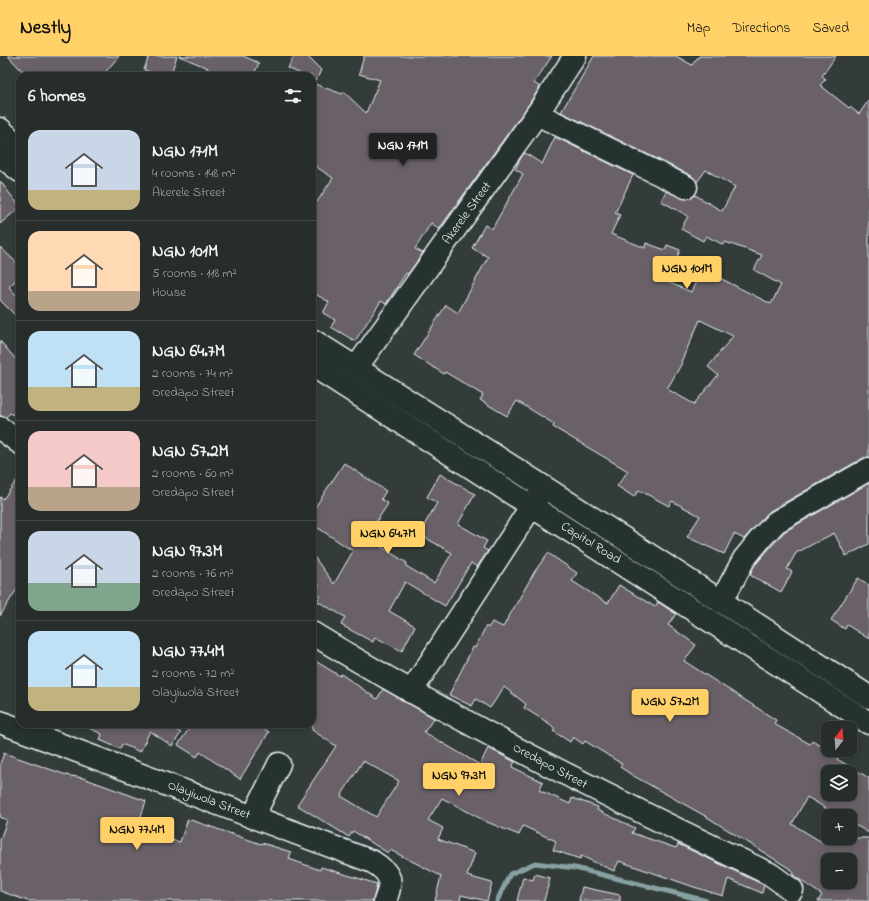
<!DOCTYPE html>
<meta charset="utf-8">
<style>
body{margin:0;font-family:"Indie Flower",sans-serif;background:#2e3533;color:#f1f3f6;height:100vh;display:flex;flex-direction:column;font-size:15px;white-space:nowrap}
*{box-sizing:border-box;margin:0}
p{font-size:13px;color:#a4a8a9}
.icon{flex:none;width:22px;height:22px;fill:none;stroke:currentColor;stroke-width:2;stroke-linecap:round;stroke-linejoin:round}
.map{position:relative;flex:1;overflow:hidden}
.panel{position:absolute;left:16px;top:16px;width:300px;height:656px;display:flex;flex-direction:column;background:#262d2b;border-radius:12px;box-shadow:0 2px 6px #0003,0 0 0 1px #424947}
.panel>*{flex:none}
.needle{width:26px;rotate:17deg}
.tools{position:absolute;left:821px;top:665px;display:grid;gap:8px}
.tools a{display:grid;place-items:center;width:36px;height:36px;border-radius:8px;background:#262d2b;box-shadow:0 2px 6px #0003,0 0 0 1px #424947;font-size:20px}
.price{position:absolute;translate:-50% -34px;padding:0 9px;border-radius:4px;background:#ffd166;color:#111;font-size:13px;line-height:26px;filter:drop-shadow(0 1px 2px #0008)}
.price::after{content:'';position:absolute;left:50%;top:24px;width:12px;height:9px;margin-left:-6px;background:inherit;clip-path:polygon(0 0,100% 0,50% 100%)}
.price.on{background:#222;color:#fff}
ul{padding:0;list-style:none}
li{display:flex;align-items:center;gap:12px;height:100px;padding:0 12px}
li+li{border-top:1px solid #424947}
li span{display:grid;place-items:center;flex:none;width:112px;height:80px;border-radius:12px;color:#555}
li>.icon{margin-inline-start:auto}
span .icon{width:48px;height:48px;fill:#fffc;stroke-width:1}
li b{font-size:17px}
h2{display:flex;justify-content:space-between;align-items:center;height:48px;padding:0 12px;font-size:17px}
header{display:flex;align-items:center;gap:24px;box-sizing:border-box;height:56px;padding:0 20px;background:#ffd166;color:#111}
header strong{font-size:19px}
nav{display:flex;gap:22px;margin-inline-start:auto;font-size:14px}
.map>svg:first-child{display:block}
</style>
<header>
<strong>Nestly</strong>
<nav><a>Map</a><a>Directions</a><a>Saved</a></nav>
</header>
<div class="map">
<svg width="869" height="845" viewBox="0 0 869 845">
<rect width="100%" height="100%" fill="#333c39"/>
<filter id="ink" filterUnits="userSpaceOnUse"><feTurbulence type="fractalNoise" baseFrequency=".025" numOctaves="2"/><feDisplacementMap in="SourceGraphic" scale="8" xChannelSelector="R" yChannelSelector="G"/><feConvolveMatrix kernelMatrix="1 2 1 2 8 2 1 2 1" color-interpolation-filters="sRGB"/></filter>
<g filter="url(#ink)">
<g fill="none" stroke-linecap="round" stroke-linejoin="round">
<!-- stream -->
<path stroke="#88a2a4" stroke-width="5" d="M497 845 510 818 535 807 575 812 707 845"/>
</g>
<!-- building -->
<g fill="#696068" stroke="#e8f1f8" fill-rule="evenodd">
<path d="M8 0H119L102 20H27Z"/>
<path d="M149 0H177L170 20H163L144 14Z"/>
<path d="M179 0H243L259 7 253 20H204L208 12Z"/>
<path d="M294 0H307L321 14 316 25 312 23V20H305L288 12Z"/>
<path d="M364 0H552L534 27 540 31 527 51 439 173 431 167 415 193 423 197 408 218 406 217 386 248 381 245 355 285 331 271 335 264 323 257 329 246 312 236V143L317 146 333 122 312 108V27L342 38 344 36 366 57 380 24 359 18Z"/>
<path d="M594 0H676L692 9 699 0H836L822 20 826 23 820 29 849 52 850 51 859 58 869 44V401L863 402 770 455 744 483 734 478 724 498 687 481 700 460 672 445 669 450 639 434 634 441 617 430 628 415 553 371 554 368 517 345 507 360 480 344 483 339 445 316 444 318 414 299 446 249 458 257 488 201 472 192 485 169 492 173 523 118 515 113 522 100 525 97 542 108 555 81 633 119 615 157 620 159 611 178 645 192 646 187 665 194 667 189 680 194 668 226 691 236 702 213 771 248 781 229 754 214 762 199 725 186 724 189 706 180 703 185 681 173 688 160 661 145 666 135 686 143 695 139 722 155 735 131 706 114 697 126 692 120 561 56ZM700 264 733 280 708 311 718 319 694 348 667 333 682 307 681 306Z"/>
<path d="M0 125 20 151 0 168Z"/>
<path d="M0 191 20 210V220L9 231 20 243V264L0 244Z"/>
<path d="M0 285 20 308V363L10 357 6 361 0 360Z"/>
<path d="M344 407 386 435 381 443 388 448 366 481 407 507 406 510 434 527 452 497 419 478 437 447 427 441 440 418 475 438 458 468 487 485 483 492 488 495 477 511 471 507 445 550 405 526 389 555 415 570 402 595 375 581 373 586 341 569 345 561 317 545 320 540 315 537 319 530 312 520V498L334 528 353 495 312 468V456Z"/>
<path d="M20 420V443L14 451 20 455V528L0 560V441L3 443Z"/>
<path d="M869 427V488L846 500 834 477 796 497 787 513 792 516 781 536 750 519 754 510 784 476Z"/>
<path d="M548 497 577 517 572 525 605 546 608 547 619 529 655 551 658 546 676 558 668 569 696 589 684 605 776 664 774 668 810 688 812 685 839 699 837 703 869 722V777L850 766V760H839L807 741 792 768 825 788 829 782H869V845H818L822 839 793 819 794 816 792 814 707 761 632 719 620 711 622 708 585 685 583 688 573 681 570 686 553 675 555 673 550 668 524 652 526 648 504 631 490 652 476 643 472 650 449 639 473 591 475 592 486 570 488 572 492 566 503 571 535 515ZM828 716H850V738H828ZM828 804H850V826H828Z"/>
<path d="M858 522 869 529V583L847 569 845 573 831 564Z"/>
<path d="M312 603 340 620 341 618 377 643 383 633 434 662 424 676 480 709 488 692 515 706 512 711 543 726 539 734 570 748 572 742 598 751 597 754 635 772 632 777 676 792 678 788 764 829 762 837 728 823 723 840 694 831 619 805 614 815 581 800 580 803 553 794 556 785 523 770 519 779 487 766 442 742 428 764 443 772 438 783 475 797 467 820 492 827 487 845 461 839 460 845H435L441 820 390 794 388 797 353 775 349 781 297 749 336 690 312 674ZM363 705 399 725 376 761 341 740Z"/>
<path d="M80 668H167L181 677 172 690 150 675 140 696 122 688 120 693 100 684 102 678Z"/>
<path d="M192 668H256L269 676 240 723 200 696 197 701 178 689Z"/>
<path d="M4 697 72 721V720L83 722 146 745 136 776 180 786 188 763 261 788 262 787 291 796 289 803 320 814 321 811 377 828 373 845H28L0 835V784L7 764 0 761V708Z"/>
<path d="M535 818 550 822 544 845H517L523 821 533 824Z"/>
<path d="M582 831 620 839V845H579Z"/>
</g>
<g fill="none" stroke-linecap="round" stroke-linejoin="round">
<defs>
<g id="minor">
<path d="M537 58 686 131"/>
<path d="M356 312 537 58 575 0"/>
<path d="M0 372 20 387"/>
<path d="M721 546 744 503 762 481 776 466 869 413"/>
<path d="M312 577C459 667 614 744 770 818L792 834"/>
<path d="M411 636 542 434"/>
<path d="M0 666 373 806C392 818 393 825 385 845"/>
<path d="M253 761 279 708"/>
</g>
<g id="major">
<path d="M0 73 20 92"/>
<path d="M0 99 20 115"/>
<path d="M312 284 544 431 869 641"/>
<path d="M312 309 869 667"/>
</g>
</defs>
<!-- minor casing -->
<use href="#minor" stroke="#e8f1f8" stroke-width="25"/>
<!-- major casing -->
<use href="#major" stroke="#e8f1f8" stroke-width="25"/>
<!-- minor -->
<use href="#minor" stroke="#26332d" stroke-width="22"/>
<!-- major -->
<use href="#major" stroke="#26332d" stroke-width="22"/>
</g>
</g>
<g text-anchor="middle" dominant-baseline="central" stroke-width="3" stroke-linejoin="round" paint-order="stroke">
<!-- street labels -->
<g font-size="13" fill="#e8f1f8" stroke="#26332d">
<text transform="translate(467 157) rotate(-54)">Akerele Street</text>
<text transform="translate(591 487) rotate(32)">Capitol Road</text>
<text transform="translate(550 710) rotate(28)">Oredapo Street</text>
<text transform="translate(209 744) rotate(21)">Olayiwola Street</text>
</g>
</g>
</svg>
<div class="tools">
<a><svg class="needle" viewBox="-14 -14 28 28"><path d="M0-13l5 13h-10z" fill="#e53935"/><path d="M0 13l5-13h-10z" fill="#a4a8a9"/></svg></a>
<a><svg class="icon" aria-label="layers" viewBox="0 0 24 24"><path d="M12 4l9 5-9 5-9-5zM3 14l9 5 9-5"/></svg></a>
<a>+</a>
<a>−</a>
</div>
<b class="price on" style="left:403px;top:111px">NGN 171M</b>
<b class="price" style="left:687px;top:234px">NGN 101M</b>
<b class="price" style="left:388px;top:499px">NGN 64.7M</b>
<b class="price" style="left:670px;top:667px">NGN 57.2M</b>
<b class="price" style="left:459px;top:741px">NGN 97.3M</b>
<b class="price" style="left:137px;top:795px">NGN 77.4M</b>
<section class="panel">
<h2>6 homes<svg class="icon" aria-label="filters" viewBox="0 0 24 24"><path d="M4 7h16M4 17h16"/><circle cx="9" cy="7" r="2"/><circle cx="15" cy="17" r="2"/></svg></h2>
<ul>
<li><span style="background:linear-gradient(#c9d6e8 75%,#c2b280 0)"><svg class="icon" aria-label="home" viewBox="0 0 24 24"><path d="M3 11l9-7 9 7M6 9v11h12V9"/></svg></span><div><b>NGN 171M</b><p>4 rooms · 148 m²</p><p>Akerele Street</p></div></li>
<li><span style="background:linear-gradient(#ffd9b3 75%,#b9a48a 0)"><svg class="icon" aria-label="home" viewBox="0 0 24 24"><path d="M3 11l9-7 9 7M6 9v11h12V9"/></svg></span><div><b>NGN 101M</b><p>5 rooms · 118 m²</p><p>House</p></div></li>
<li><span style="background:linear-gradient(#bfe0f5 70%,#c2b280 0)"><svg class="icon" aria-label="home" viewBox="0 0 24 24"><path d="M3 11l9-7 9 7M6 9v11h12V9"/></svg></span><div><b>NGN 64.7M</b><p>2 rooms · 74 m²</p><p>Oredapo Street</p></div></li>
<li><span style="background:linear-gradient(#f6c9c9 70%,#b9a48a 0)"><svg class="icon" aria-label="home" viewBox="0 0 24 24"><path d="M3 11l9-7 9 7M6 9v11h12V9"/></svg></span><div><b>NGN 57.2M</b><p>2 rooms · 60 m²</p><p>Oredapo Street</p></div></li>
<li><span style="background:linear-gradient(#c9d6e8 65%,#7fa58c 0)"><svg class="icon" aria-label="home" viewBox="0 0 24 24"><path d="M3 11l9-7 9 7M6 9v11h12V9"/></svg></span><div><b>NGN 97.3M</b><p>2 rooms · 76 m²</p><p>Oredapo Street</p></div></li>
<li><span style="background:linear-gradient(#bfe0f5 70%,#c2b280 0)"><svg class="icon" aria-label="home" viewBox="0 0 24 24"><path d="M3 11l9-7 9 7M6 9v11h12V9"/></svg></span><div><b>NGN 77.4M</b><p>2 rooms · 72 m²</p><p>Olayiwola Street</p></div></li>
</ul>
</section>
</div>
